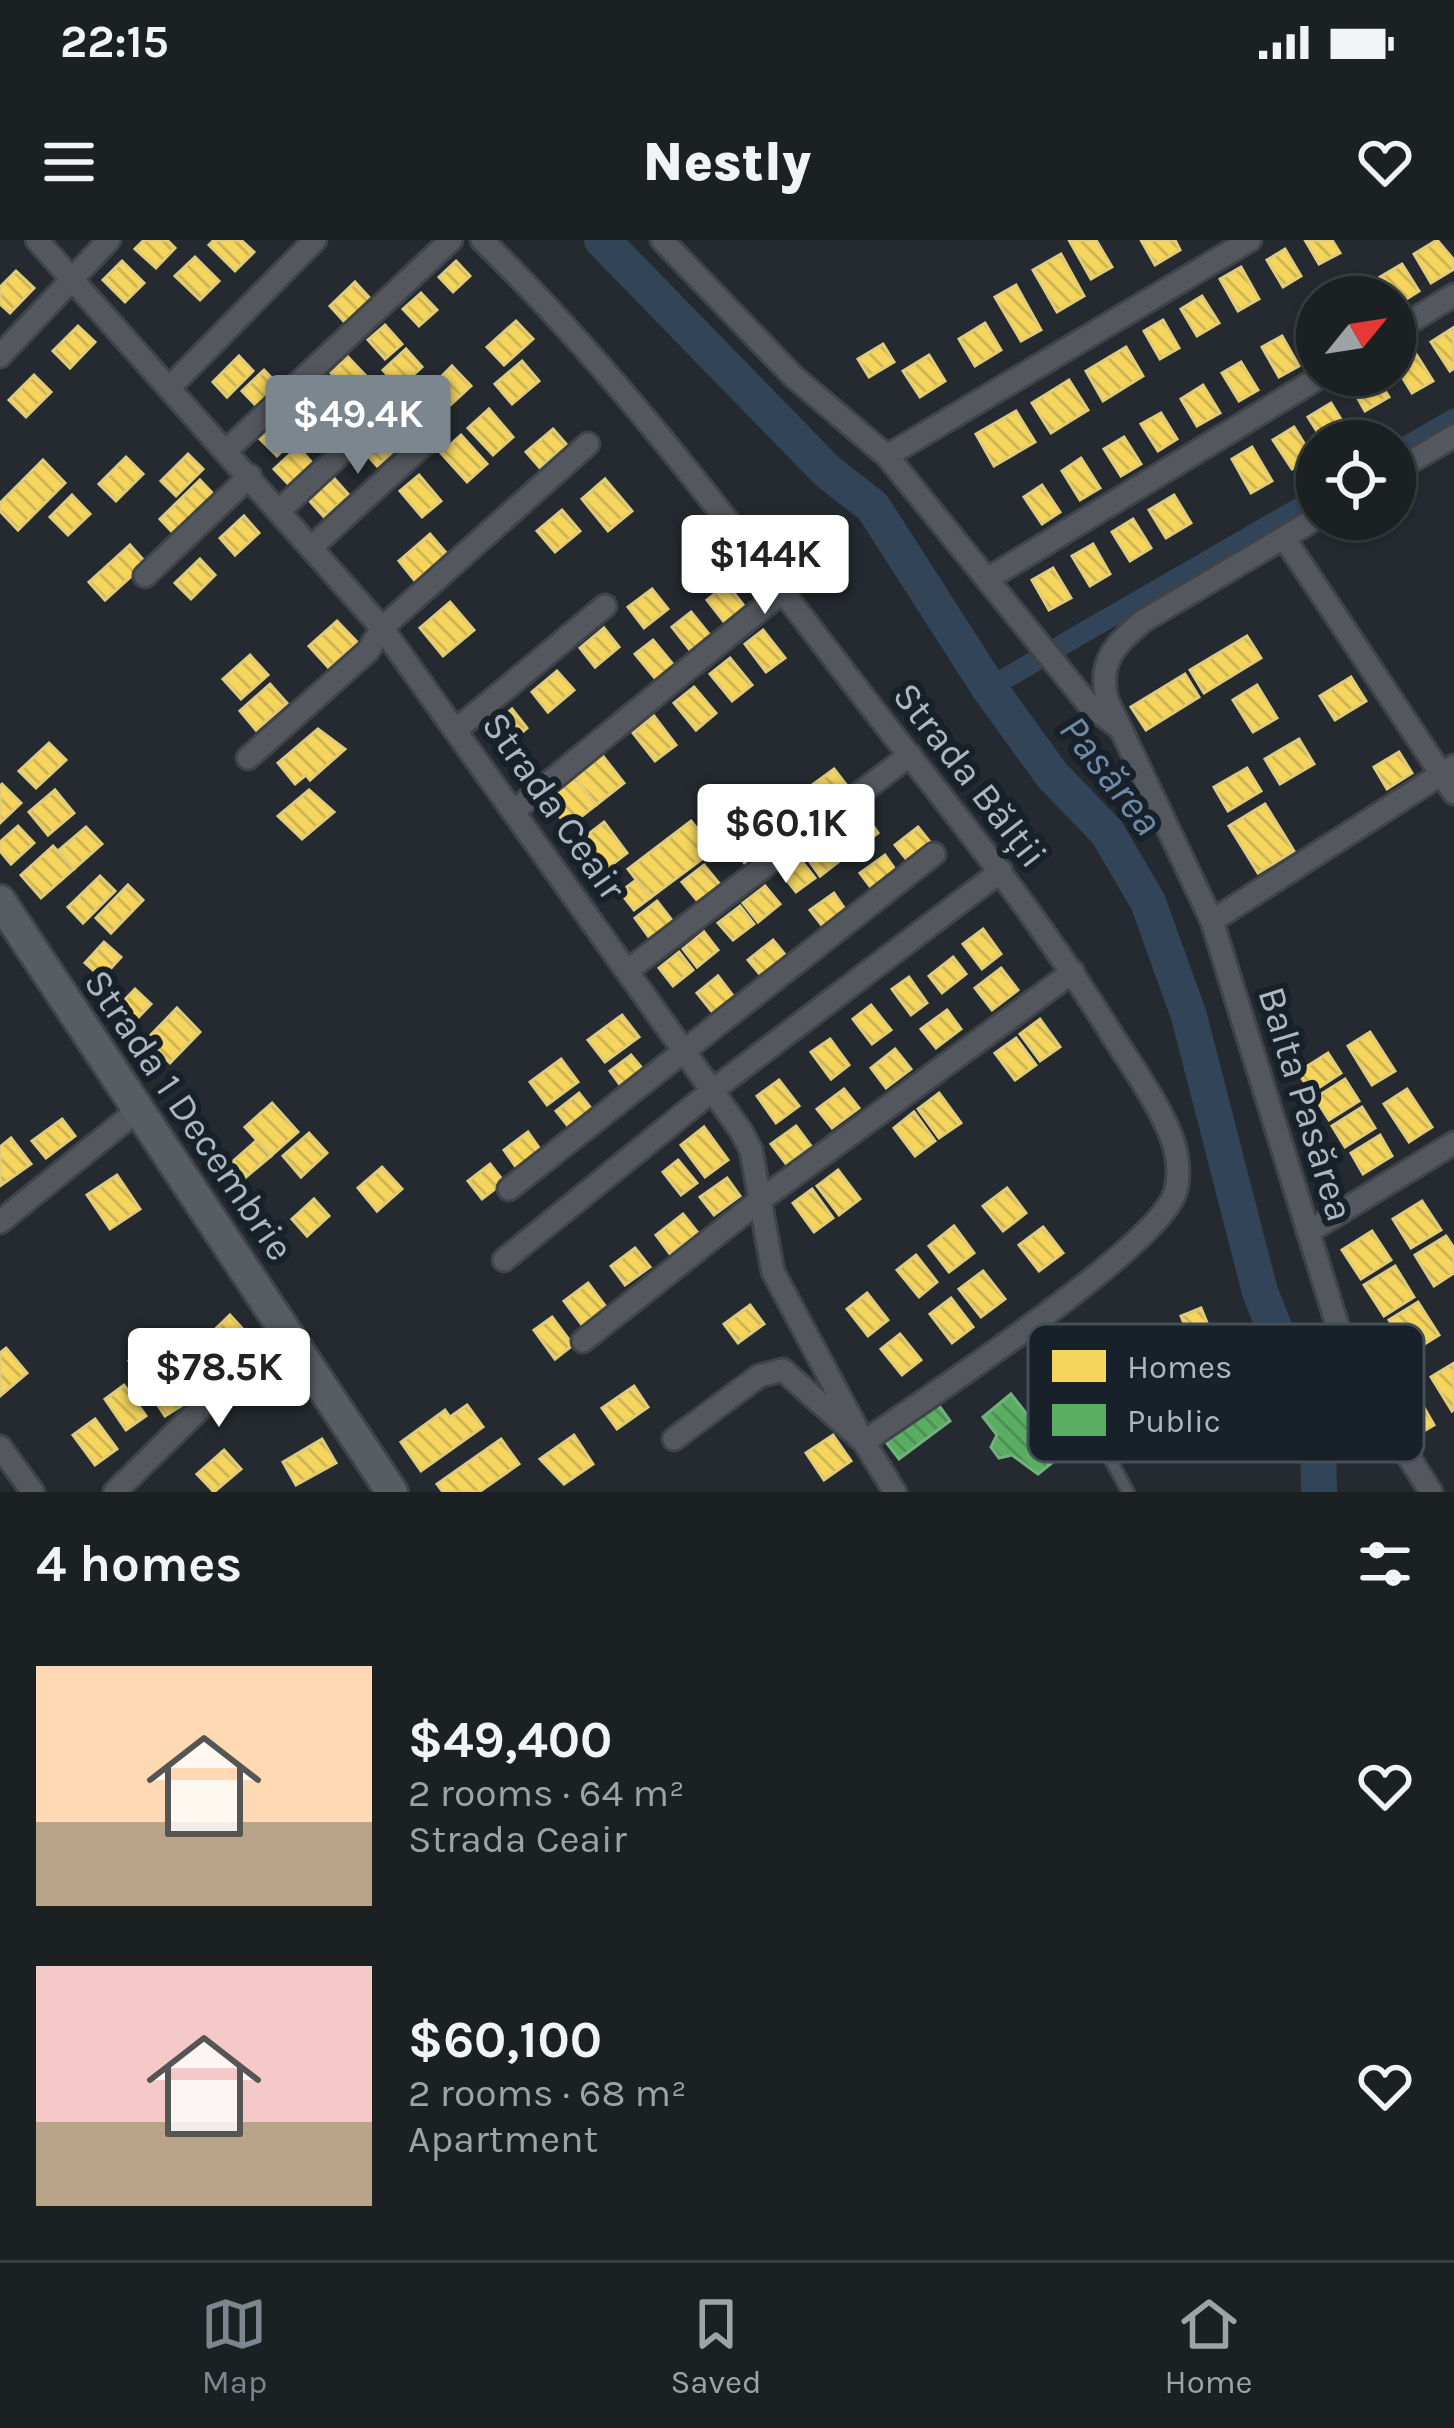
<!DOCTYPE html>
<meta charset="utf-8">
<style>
body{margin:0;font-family:Karla,sans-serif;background:#24282b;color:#f1f3f6;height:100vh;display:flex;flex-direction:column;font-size:45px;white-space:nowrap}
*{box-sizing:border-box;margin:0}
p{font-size:39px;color:#a0a3a6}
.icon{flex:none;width:66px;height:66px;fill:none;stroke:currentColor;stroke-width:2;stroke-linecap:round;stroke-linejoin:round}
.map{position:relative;height:1252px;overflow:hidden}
.drawer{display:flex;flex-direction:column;background:#1b2023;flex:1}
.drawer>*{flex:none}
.needle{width:78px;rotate:60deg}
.fabs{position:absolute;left:1296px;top:36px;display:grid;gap:24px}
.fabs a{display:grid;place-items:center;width:120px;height:120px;border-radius:50%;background:#1b2023;box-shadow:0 3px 9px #0004,0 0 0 3px #393e41;font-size:60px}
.price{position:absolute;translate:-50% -102px;padding:0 27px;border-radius:12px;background:#fff;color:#222;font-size:39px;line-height:78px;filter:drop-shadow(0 3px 6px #0008)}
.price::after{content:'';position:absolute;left:50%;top:72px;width:36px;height:27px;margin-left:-18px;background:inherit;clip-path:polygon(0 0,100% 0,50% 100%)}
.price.on{background:#7c868f;color:#fff}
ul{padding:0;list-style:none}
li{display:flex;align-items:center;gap:36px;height:300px;padding:0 36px}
li span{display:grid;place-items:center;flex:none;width:336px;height:240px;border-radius:0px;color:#555}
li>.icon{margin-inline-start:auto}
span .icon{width:144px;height:144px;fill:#fffc;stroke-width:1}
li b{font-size:51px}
h2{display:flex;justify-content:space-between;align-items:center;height:144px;padding:0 36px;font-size:51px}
.status{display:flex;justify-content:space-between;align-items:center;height:84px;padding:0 60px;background:#1b2023;direction:ltr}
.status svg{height:33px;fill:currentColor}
header{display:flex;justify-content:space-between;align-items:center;height:156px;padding:0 36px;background:#1b2023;font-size:54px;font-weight:800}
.tabs{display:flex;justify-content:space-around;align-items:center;height:168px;border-top:3px solid #393e41;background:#1b2023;font-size:33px;color:#a0a3a6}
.tabs a{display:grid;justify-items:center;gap:6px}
.tabs .on{color:#7c868f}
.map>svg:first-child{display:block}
</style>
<div class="status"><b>22:15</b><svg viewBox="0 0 49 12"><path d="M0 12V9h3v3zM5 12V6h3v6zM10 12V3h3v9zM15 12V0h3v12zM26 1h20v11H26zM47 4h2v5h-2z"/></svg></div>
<header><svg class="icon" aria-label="menu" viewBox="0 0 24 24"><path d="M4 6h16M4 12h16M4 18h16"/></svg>Nestly<svg class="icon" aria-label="heart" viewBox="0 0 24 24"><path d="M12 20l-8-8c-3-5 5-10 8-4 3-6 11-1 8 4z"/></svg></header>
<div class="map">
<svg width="1454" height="1252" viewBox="0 0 1454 1252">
<defs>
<pattern id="homes-back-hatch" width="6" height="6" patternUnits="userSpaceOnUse" patternTransform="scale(3)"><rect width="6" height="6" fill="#f6d55c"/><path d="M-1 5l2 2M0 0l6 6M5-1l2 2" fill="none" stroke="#cfb555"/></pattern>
<pattern id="public-back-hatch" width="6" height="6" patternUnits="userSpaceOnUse" patternTransform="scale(3)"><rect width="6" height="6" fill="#5aae61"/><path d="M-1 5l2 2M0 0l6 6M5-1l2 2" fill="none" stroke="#509057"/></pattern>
</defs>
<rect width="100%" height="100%" fill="#242a2f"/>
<!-- homes -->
<g fill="url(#homes-back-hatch)" stroke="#e0cc7b" stroke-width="3">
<path d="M144 0H167L175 8 156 28 135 9Z"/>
<path d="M214 0H241L254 12 235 31 209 5Z"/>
<path d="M1069 0H1096L1112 27 1091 39Z"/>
<path d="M1141 0H1175L1180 10 1155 25Z"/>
<path d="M1305 0H1332L1340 13 1319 24Z"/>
<path d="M1437 0 1454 20V29L1431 43 1414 14Z"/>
<path d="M1285 9 1301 36 1283 47 1267 20Z"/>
<path d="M1061 14 1084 56 1057 72 1033 30Z"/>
<path d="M195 17 219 41 200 60 175 36Z"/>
<path d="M122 21 144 43 125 62 103 40Z"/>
<path d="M456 21 470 36 453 52 439 37Z"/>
<path d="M1402 24 1419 51 1397 65 1380 37Z"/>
<path d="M1241 27 1259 59 1238 71 1220 39Z"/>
<path d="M16 31 34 48 10 73 0 64V47Z"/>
<path d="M355 42 376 65 351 89 330 66Z"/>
<path d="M1016 45 1041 90 1021 101 995 57Z"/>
<path d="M421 53 437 70 419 86 403 69Z"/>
<path d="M1202 56 1219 83 1197 96 1181 69Z"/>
<path d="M1163 80 1179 108 1160 119 1144 91Z"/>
<path d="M516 81 533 99 504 125 487 107Z"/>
<path d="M985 83 1001 110 975 126 959 99Z"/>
<path d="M385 85 402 104 385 119 368 100Z"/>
<path d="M78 86 95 102 70 128 53 111Z"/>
<path d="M1453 88 1454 128 1450 131 1431 102Z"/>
<path d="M1282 96 1299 126 1279 137 1262 107Z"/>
<path d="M883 104 894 122 869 137 858 119Z"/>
<path d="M1126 107 1143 136 1103 161 1086 131Z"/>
<path d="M406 109 422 127 399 148 383 130Z"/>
<path d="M1416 114 1433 141 1412 153 1396 127Z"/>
<path d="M929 115 945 141 920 157 903 131Z"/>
<path d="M239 116 253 131 227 157 213 142Z"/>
<path d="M348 117 366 136 350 152 331 133Z"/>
<path d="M522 121 539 141 512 164 495 144Z"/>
<path d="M1241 122 1258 150 1239 161 1222 133Z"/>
<path d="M452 126 471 146 445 170 427 151Z"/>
<path d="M264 130 284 151 262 172 242 151Z"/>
<path d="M34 135 51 152 26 177 9 160Z"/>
<path d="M1376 136 1389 157 1365 171 1353 150Z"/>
<path d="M1069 140 1088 170 1051 193 1032 163Z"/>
<path d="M371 142 388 160 366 181 349 162Z"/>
<path d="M1203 145 1220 173 1197 186 1181 159Z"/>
<path d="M312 151 331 170 314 187 295 167Z"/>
<path d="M1331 163 1350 194 1323 201 1308 177Z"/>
<path d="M489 169 513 197 493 215 468 188Z"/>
<path d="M1016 171 1035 202 994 226 976 194Z"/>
<path d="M1161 173 1177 199 1158 211 1141 184Z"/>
<path d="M334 175 350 194 328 214 312 195Z"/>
<path d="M276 182 293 200 277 216 259 198Z"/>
<path d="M388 184 404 202 377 226 361 208Z"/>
<path d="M1294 187 1312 216 1292 229 1273 200Z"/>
<path d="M553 189 567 205 540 228 526 212Z"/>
<path d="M461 195 487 224 467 242 441 213Z"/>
<path d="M1124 197 1141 224 1121 236 1104 209Z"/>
<path d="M298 207 316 227 292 248 274 229Z"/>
<path d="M1252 207 1272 241 1251 253 1232 219Z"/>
<path d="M188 214 203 229 176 256 161 241Z"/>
<path d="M126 217 143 234 116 261 99 244Z"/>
<path d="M1081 218 1100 248 1080 260 1062 231Z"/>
<path d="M43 220 65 243 18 290 0 271V263Z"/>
<path d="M419 235 441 261 422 277 400 251Z"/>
<path d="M332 236 349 255 324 277 307 258Z"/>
<path d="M605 239 632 271 608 291 582 259Z"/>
<path d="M200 240 217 258 177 297 160 279Z"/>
<path d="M1042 245 1060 272 1042 284 1024 257Z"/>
<path d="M72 255 90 274 68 295 50 277Z"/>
<path d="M1174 255 1191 283 1166 298 1149 270Z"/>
<path d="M562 270 580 291 555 312 537 291Z"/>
<path d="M244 276 259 293 235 315 220 298Z"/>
<path d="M1133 279 1151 308 1130 321 1112 292Z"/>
<path d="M430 294 448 315 416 342 399 321Z"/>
<path d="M1093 304 1110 334 1090 346 1072 316Z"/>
<path d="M130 305 146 323 105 360 89 342Z"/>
<path d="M200 319 215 335 191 359 175 343Z"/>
<path d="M1053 328 1071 358 1049 370 1032 340Z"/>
<path d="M727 344 748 371 728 387 707 360Z"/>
<path d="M652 349 668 369 644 388 628 367Z"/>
<path d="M450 362 474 390 443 416 420 388Z"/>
<path d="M691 372 713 399 693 414 672 387Z"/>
<path d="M337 381 357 402 329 428 309 406Z"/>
<path d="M604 388 619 407 595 427 580 408Z"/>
<path d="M763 390 785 418 766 432 745 404Z"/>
<path d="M1247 396 1261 418 1204 453 1190 430Z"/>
<path d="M653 400 676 428 658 442 635 414Z"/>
<path d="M250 415 268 435 241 459 223 439Z"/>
<path d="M730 418 752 445 732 461 710 434Z"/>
<path d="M557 431 574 450 548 472 532 452Z"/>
<path d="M1185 434 1199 457 1146 490 1131 467Z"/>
<path d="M1351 437 1366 461 1335 480 1320 456Z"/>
<path d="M270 444 287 463 256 490 240 471Z"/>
<path d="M1257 445 1277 478 1253 492 1233 460Z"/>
<path d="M694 447 716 473 696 490 674 463Z"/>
<path d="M512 469 527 488 503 509 487 490Z"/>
<path d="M654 476 676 505 655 521 633 493Z"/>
<path d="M318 489 345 509 310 540 306 535 295 544 278 523Z"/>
<path d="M1299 499 1314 524 1280 544 1265 519Z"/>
<path d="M49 503 66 520 36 548 19 531Z"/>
<path d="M1399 512 1412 533 1387 549 1374 527Z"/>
<path d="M602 515 624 543 596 565 575 537Z"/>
<path d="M1247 528 1261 551 1228 571 1214 547Z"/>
<path d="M834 529 848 547 825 564 812 545Z"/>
<path d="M575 537 596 565 568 587 546 560Z"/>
<path d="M2 544 21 563 0 583V546Z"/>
<path d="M55 550 74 573 48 595 29 572Z"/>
<path d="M309 550 334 572 302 599 278 576Z"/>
<path d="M800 553 815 572 794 589 779 569Z"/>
<path d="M1265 564 1294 611 1258 633 1229 586Z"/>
<path d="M864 573 878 593 856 610 841 591Z"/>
<path d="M691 581 714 610 650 658 628 629Z"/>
<path d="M604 582 627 613 605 630 582 599Z"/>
<path d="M18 586 34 603 11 624 0 611V602Z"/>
<path d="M86 587 102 604 74 629 58 611Z"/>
<path d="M918 587 934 607 911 625 895 605Z"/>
<path d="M753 589 768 608 746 625 731 606Z"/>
<path d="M826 599 842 619 820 636 805 615Z"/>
<path d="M53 606 74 629 41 658 21 635Z"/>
<path d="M885 615 899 635 875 653 860 633Z"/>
<path d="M800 619 815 638 796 652 782 634Z"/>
<path d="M704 625 722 647 700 664 682 642Z"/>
<path d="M100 636 115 651 83 683 68 667Z"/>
<path d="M636 640 650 658 634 670 620 652Z"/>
<path d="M128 645 143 660 111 693 96 678Z"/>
<path d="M765 646 780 664 758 682 743 663Z"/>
<path d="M834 653 847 672 824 688 810 670Z"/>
<path d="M657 661 674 683 651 700 635 678Z"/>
<path d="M740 666 754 684 733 700 718 683Z"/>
<path d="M983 689 1001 714 982 729 963 704Z"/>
<path d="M704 692 718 710 697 727 683 709Z"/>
<path d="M773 700 787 717 762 737 748 720Z"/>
<path d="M104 702 121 717 102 738 85 723Z"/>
<path d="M679 712 693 730 673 746 659 728Z"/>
<path d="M953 717 966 734 942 753 929 736Z"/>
<path d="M1001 728 1018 750 992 770 975 748Z"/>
<path d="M718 736 734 757 713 773 697 753Z"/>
<path d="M909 737 927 763 911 775 892 749Z"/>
<path d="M135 749 151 764 131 785 115 770Z"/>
<path d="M871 765 891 790 872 804 853 779Z"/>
<path d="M177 768 200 792 170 823 146 800Z"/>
<path d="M947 770 961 789 936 808 921 789Z"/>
<path d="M622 775 639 797 605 822 588 800Z"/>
<path d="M1040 779 1060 807 1040 821 1020 794Z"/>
<path d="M1370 792 1395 831 1372 845 1348 806Z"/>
<path d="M1016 798 1036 825 1015 840 995 813Z"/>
<path d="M830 799 849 825 831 839 811 812Z"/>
<path d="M895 809 911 829 886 848 871 828Z"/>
<path d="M1328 813 1341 833 1311 853 1298 832Z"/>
<path d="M631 815 646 833 624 850 610 831Z"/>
<path d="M561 819 578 842 547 865 530 842Z"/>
<path d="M1345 839 1359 861 1329 880 1315 858Z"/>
<path d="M779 840 799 866 776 883 757 856Z"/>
<path d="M844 849 859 868 832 888 817 869Z"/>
<path d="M1407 849 1432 887 1409 902 1384 864Z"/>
<path d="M579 853 594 872 571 890 556 871Z"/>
<path d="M939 853 961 883 939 898 918 869Z"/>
<path d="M272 863 298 892 271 916 245 887Z"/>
<path d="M1362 867 1375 888 1345 907 1332 886Z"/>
<path d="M914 872 935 901 915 916 894 888Z"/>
<path d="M62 879 75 896 46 918 32 901Z"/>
<path d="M796 886 811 906 787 925 771 904Z"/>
<path d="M704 887 728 920 705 937 681 905Z"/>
<path d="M528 892 542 912 518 930 504 910Z"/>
<path d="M309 893 327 913 301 937 283 916Z"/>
<path d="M1380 895 1392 916 1363 934 1351 913Z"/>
<path d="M11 898 31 924 0 946V907Z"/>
<path d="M257 900 271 916 246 937 232 922Z"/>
<path d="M678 920 697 943 681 955 663 932Z"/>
<path d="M490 924 504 942 482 959 468 941Z"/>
<path d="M382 927 402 949 377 971 358 948Z"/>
<path d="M838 930 860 959 839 975 817 946Z"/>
<path d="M117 935 140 969 110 989 87 955Z"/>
<path d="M727 938 740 956 714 975 700 957Z"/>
<path d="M1007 948 1026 973 1003 991 983 966Z"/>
<path d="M812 949 833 978 814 992 793 963Z"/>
<path d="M314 959 329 976 307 996 292 979Z"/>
<path d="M1422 961 1441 990 1411 1008 1393 979Z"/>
<path d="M683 974 698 993 670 1014 656 995Z"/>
<path d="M954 986 974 1013 949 1032 929 1006Z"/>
<path d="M1043 987 1063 1013 1039 1031 1019 1005Z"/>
<path d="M1372 991 1391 1020 1361 1039 1342 1010Z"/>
<path d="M1446 996 1454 1008V1033L1434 1046 1415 1015Z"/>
<path d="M635 1008 650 1027 625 1045 611 1026Z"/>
<path d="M916 1015 937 1042 919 1057 897 1030Z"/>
<path d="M1395 1026 1414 1057 1384 1076 1364 1045Z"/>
<path d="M983 1031 1005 1059 981 1077 959 1049Z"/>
<path d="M588 1043 606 1067 582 1085 564 1061Z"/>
<path d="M867 1053 888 1080 868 1096 847 1069Z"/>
<path d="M951 1058 973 1087 952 1103 930 1074Z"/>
<path d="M1418 1062 1439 1095 1410 1113 1389 1080Z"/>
<path d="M750 1065 764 1084 738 1103 724 1084Z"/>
<path d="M1201 1068 1220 1114 1200 1122 1181 1076Z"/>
<path d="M230 1075 249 1096 199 1142 186 1128 211 1104 206 1098Z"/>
<path d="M552 1077 573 1105 555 1119 534 1090Z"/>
<path d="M900 1094 921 1120 902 1135 881 1109Z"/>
<path d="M6 1108 27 1133 0 1156V1113Z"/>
<path d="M145 1110 181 1166 165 1176 129 1121Z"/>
<path d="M1454 1123V1169L1452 1171 1431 1137Z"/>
<path d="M1402 1129 1434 1185 1414 1197 1381 1141Z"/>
<path d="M124 1145 146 1176 126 1190 105 1159Z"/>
<path d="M634 1146 648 1167 617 1189 602 1168Z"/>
<path d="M467 1165 483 1187 421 1231 401 1202 445 1170 450 1177Z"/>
<path d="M95 1179 117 1209 95 1225 73 1195Z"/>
<path d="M574 1195 593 1224 564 1244 540 1219Z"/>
<path d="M833 1195 851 1221 824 1240 806 1213Z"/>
<path d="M322 1199 336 1223 296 1245 283 1222Z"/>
<path d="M501 1199 519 1224 479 1252H443L437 1244Z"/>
<path d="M224 1210 241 1229 214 1252 197 1234Z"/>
</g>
<!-- public -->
<g fill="url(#public-back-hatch)" stroke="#73b17e" stroke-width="3">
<path d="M1011 1154 1029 1177 1040 1172 1047 1181 1041 1193 1053 1209 1054 1221 1038 1234 1012 1215 999 1218 991 1207 997 1195 983 1177Z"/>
<path d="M938 1164 950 1181 899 1219 886 1202Z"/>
</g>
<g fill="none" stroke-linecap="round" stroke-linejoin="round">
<!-- canal -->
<g stroke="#324458" stroke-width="21">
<path d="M1395 213 1454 179"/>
<path d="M1062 405 1317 258"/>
<path d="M989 448 1037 420"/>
</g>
<!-- river -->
<path stroke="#324458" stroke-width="36" d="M602 0 827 231 873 267 989 448 1052 535 1107 592 1148 662 1189 776 1260 1052 1318 1196 1319 1252"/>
<defs>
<path id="lane" d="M1037 1082 1128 1252"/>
<g id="street">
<path d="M37 0 382 388 741 891 751 910 773 1032 864 1202"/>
<path d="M482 0C631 146 755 317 883 482 962 582 1041 681 1109 790 1129 822 1154 856 1169 891 1177 909 1181 934 1175 953 1155 1010 922 1161 864 1202"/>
<path d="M662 0 794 137 887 216 1089 465 1118 487"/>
<path d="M1395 91 1454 55"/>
<path d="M0 116 109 0"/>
<path d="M171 146 315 0"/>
<path d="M227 210 451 0"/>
<path d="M887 216 1250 0"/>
<path d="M1395 231 1454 196"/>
<path d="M280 270 396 162"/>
<path d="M1317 278 1143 381C1114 405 1098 422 1107 460L1212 681 1349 1123 1431 1252"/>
<path d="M1284 298 1454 553"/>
<path d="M313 306 434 195"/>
<path d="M145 336 250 236"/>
<path d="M989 338 1323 135"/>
<path d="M456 490 605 366"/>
<path d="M248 518 368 411 382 388 588 204"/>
<path d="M514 571 782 352"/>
<path d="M1212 681 1454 526"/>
<path d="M627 731 910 515"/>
<path d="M509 949 934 614"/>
<path d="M0 982 138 870"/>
<path d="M1308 992 1454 903"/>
<path d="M504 1020 713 850 1001 631"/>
<path d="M583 1101 759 961 1073 732"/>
<path d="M674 1199 759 1136 783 1130 864 1202 895 1252"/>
<path d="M0 1207 33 1252"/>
<path d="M115 1252 283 1087"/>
</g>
<path id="secondary" d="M0 661 392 1252"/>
</defs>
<!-- lane casing -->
<use href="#lane" stroke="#404448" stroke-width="16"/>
<!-- street casing -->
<use href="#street" stroke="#404448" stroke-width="27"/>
<!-- secondary casing -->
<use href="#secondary" stroke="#404448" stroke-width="36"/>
<!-- lane -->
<use href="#lane" stroke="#54585e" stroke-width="10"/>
<!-- street -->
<use href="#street" stroke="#54585e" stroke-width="21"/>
<!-- secondary -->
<use href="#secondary" stroke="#585d63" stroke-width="30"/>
</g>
<g text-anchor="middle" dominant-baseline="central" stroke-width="12" stroke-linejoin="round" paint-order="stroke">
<!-- street labels -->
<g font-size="39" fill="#acb7c2" stroke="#182129">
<text transform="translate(970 535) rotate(52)">Strada Bălții</text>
<text transform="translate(554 566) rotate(55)">Strada Ceair</text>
<text transform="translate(1306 864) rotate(73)">Balta Pasărea</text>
<text transform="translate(189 875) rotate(56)">Strada 1 Decembrie</text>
</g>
<!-- water labels -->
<g font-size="42" font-style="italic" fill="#6e8aa6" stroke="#182129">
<text transform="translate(1111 535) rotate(52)">Pasărea</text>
</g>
</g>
<!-- legend -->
<rect x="1028" y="1084" width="396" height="138" rx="18" fill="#182129" stroke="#444e57" stroke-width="3"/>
<rect x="1052" y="1110" width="54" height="32" fill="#f6d55c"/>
<rect x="1052" y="1164" width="54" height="32" fill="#5aae61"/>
<g font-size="33" fill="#acb7c2">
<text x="1127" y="1138">Homes</text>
<text x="1127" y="1192">Public</text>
</g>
</svg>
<div class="fabs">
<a><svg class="needle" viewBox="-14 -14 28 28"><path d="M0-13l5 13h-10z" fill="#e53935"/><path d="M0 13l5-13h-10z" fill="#a0a3a6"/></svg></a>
<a><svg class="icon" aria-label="locate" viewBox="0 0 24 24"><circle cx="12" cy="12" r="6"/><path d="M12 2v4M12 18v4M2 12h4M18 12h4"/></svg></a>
</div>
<b class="price on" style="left:358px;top:237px">$49.4K</b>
<b class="price" style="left:765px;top:377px">$144K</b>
<b class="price" style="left:786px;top:646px">$60.1K</b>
<b class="price" style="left:219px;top:1190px">$78.5K</b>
</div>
<section class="drawer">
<h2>4 homes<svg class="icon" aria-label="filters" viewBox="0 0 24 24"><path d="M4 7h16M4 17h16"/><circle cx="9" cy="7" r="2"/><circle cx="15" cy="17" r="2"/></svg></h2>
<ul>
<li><span style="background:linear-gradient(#ffd9b3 65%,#b9a48a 0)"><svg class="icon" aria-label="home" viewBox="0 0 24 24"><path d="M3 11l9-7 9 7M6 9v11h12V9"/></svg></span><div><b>$49,400</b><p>2 rooms · 64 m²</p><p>Strada Ceair</p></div><svg class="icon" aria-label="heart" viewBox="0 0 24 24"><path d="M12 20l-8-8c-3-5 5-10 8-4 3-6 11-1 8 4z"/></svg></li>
<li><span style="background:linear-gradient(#f6c9c9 65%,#b9a48a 0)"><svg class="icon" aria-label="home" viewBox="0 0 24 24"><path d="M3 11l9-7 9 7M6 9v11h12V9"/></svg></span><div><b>$60,100</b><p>2 rooms · 68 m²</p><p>Apartment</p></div><svg class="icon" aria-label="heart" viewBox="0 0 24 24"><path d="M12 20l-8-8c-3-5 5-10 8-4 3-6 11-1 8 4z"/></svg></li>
</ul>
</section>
<nav class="tabs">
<a class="on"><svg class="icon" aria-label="map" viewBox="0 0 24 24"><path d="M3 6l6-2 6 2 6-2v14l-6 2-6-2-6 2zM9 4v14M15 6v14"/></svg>Map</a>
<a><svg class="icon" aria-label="saved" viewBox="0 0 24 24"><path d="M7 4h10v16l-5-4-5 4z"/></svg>Saved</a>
<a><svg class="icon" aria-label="home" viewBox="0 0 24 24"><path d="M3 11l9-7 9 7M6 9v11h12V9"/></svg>Home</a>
</nav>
